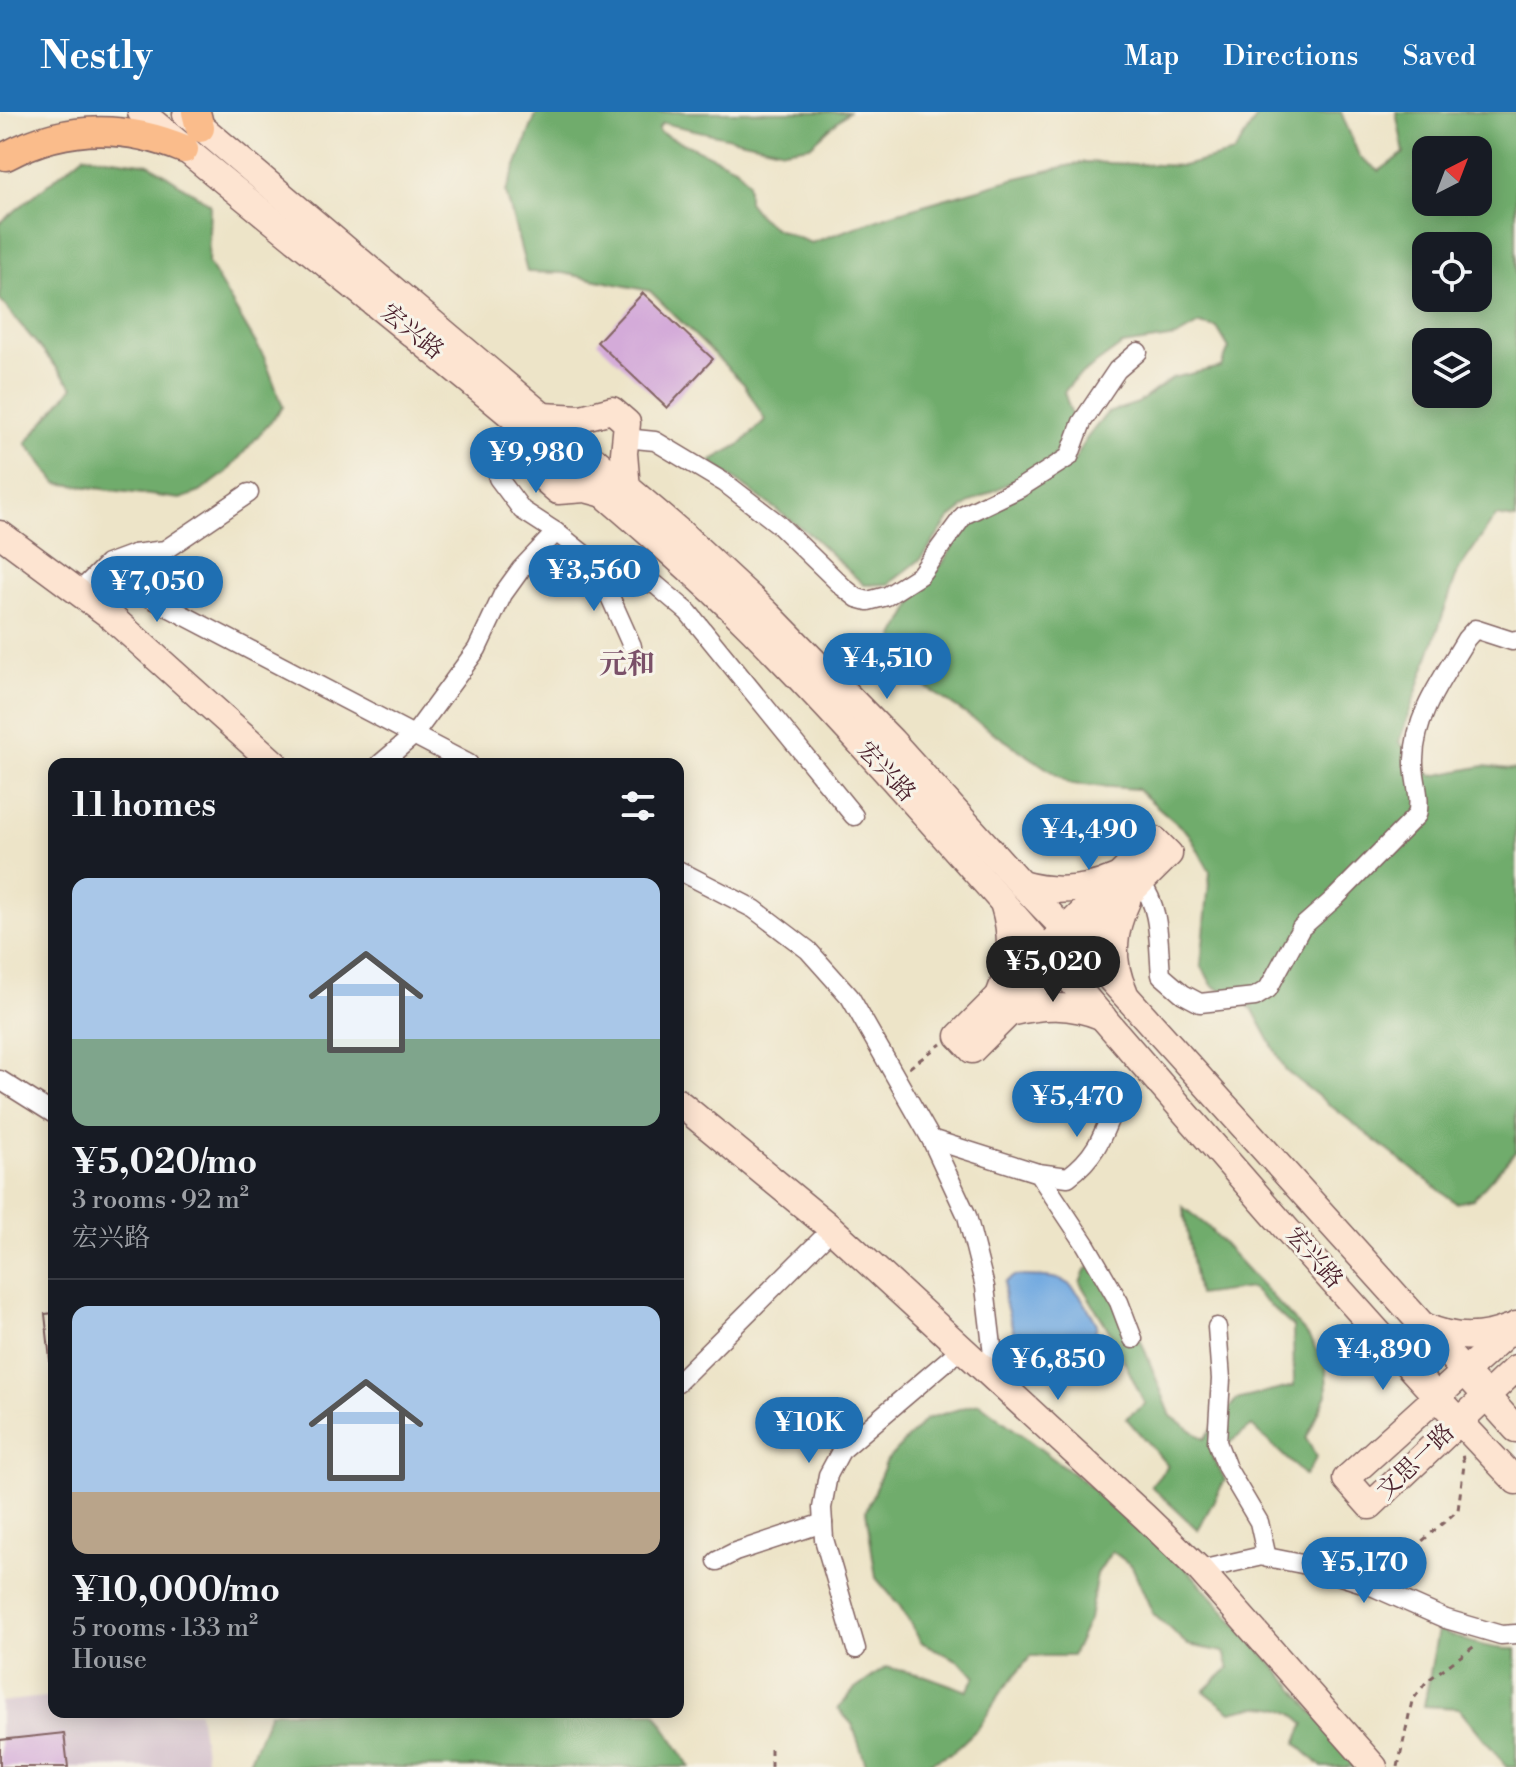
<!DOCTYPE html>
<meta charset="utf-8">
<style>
body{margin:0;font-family:"Libre Bodoni","Noto Serif SC",serif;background:#20242c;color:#f1f3f6;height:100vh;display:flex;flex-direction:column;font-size:30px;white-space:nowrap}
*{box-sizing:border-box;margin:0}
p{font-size:26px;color:#9ea1a6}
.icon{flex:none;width:44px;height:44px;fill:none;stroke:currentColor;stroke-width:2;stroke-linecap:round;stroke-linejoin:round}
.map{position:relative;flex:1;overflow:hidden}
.panel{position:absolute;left:48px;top:646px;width:636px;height:960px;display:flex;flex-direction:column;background:#171b24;border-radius:16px;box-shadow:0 4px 20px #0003}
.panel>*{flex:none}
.needle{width:52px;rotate:42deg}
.controls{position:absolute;left:1412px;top:24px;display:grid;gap:16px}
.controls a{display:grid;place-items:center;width:80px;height:80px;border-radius:16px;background:#171b24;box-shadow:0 4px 20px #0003;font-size:40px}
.price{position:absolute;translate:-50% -68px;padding:0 18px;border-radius:28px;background:#1f6fb2;color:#fff;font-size:26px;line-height:52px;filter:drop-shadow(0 2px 4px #0008)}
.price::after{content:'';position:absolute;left:50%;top:48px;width:24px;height:18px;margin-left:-12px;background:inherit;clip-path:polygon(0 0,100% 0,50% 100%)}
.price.current{background:#222;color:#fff}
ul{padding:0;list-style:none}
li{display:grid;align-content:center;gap:16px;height:424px;padding:0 24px}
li+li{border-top:2px solid #363941}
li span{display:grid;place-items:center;height:248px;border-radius:16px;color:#555}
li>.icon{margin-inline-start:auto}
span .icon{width:144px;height:144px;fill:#fffc;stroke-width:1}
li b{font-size:34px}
h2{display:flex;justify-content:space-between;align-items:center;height:96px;padding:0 24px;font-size:34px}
header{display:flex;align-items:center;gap:48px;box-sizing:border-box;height:112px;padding:0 40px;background:#1f6fb2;color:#fff}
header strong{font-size:38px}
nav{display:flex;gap:44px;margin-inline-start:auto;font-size:28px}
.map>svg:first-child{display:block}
</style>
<header>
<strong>Nestly</strong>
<nav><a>Map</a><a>Directions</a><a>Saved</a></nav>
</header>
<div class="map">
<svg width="1516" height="1655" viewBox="0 0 1516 1655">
<rect width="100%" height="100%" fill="#f7f3e8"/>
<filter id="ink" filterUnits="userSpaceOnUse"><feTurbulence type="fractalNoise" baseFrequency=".0125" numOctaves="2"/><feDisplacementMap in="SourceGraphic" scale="16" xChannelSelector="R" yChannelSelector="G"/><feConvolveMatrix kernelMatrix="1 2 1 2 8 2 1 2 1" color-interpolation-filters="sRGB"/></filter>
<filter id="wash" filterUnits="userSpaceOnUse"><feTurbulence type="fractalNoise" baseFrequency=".006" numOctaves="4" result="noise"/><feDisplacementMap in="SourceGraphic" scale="32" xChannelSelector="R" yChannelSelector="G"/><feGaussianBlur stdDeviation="1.8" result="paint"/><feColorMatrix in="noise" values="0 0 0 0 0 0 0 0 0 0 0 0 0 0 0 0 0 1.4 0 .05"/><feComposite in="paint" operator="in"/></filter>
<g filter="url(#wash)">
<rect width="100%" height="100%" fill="#ede4c8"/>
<!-- industrial -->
<path fill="#d1bdcb" d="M54 1584V1600H199L207 1655H0V1590Z"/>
<!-- forest -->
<g fill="#70ac6c" stroke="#5d664c" stroke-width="2" fill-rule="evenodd">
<path d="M537 0H848L810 34 784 38 663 11 659 15V20L737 56 748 70V90L760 105 776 117 811 131 892 102 1013 67 1084 50 1183 54 1234 41 1260 0H1341L1359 44 1379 59 1404 41 1396 0H1516V407L1496 404 1458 459 1399 630 1432 664 1484 654 1516 658V1039L1473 1087 1456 1091 1286 959 1253 898 1212 873 1201 853 1210 760 1189 722 1137 677 1070 672 905 561 894 526 925 468 942 452 962 419 983 401 1074 349 1086 327 1107 301 1138 291 1172 266 1221 255 1229 236 1217 216 1199 212 1176 225 1122 233 1075 267 1064 280 1072 304 1071 321 1049 351 971 390 949 407 922 446 889 472 864 473 812 424 710 349 741 332 765 308 744 272 650 179 563 161 527 160 506 80ZM1426 38H1478V90H1426ZM1426 134H1478V186H1426ZM1426 230H1478V282H1426Z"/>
<path d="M84 43 149 52 210 92 208 151 264 245 283 295 227 360 200 380 180 387 57 371 26 331 73 275 0 188V111Z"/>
<path d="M1183 1095 1207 1114 1307 1222 1326 1255 1327 1283 1306 1327 1317 1345 1305 1364 1252 1314 1212 1344 1225 1368 1198 1418 1151 1374 1168 1354 1126 1306 1145 1292 1110 1220 1080 1171 1085 1158 1102 1149 1134 1211 1171 1304 1204 1327 1236 1288 1294 1274 1293 1215 1251 1176 1198 1183Z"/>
<path d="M979 1291 1107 1387 1149 1428 1187 1457 1292 1574 1356 1655H1322L1296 1631 1305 1612C1283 1589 1260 1593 1231 1600L1204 1579 1229 1556 1224 1540 1188 1533 1153 1502 1132 1454 1112 1439 1097 1462 1089 1507 1072 1544H1031L1004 1576 979 1615 953 1640 921 1655H867L852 1612 838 1597 854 1578 886 1555 926 1564 967 1579 976 1564 959 1549 921 1530 900 1494 876 1466 866 1399 887 1348 926 1307Z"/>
<path d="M1438 1518C1463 1528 1488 1538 1516 1537V1655H1507L1459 1596 1424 1594Z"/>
<path d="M270 1600H655L690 1655H247Z"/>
</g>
<!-- water -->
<path fill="#71a9e0" stroke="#5e6486" stroke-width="2" d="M1014 1164C1067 1165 1071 1164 1097 1212L1095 1220 1041 1254 1030 1258 1023 1252 1004 1187 1005 1170Z"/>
<g id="blocks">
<!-- building -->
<g fill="#d4abd9">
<path d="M643 181 713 247 667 296 597 230Z"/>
<path d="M54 1201V1266H52L45 1202Z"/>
<path d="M64 1621 68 1655H0V1628Z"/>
</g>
</g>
</g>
<g filter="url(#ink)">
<use href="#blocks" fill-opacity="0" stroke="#836462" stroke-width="2"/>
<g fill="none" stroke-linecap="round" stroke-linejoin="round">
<defs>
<g id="street">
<path d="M625 326 655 329 725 371 777 411 843 475 857 486 868 489 887 484 920 463 964 403 1020 376 1069 345 1082 310 1117 258 1138 240"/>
<path d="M498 366 522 398 556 420"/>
<path d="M134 442 165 438 249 381"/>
<path d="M595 451 632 534"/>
<path d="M120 470 469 652"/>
<path d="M79 480 107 452 134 442 120 470 108 502"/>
<path d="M380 652 413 624 477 537 503 482 521 457 556 420 595 451 656 473 688 500 854 704"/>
<path d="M678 758 754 797 808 838 850 885 931 1027 967 1104 985 1175 996 1268"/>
<path d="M1141 771C1161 796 1158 832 1161 863L1183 882 1200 891 1255 885 1268 877 1301 816 1336 785 1417 703C1422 683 1413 667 1414 647 1415 601 1444 565 1466 527L1475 517 1512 529 1516 528"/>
<path d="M0 968 54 1002"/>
<path d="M931 1027 1038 1061 1086 1133 1119 1190 1133 1227"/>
<path d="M1038 1061 1068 1065C1095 1045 1102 1026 1114 995"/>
<path d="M1217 1215 1221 1267 1217 1330 1227 1356 1259 1410 1267 1446"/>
<path d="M678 1270 832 1117"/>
<path d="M717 1449 735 1440 823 1411"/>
<path d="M1200 1458 1262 1444 1302 1452 1369 1473 1446 1507 1501 1523 1516 1522"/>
<path d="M856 1537 824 1427 822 1396 828 1363 841 1339 962 1236"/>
</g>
<g id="secondary">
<path d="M141 0C283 120 430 233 571 354 633 407 695 460 753 518 835 601 913 689 991 777 1165 975 1334 1179 1516 1369"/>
<path d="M186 2 681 421 766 500 891 628 1021 772 1079 832 1516 1317"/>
<path d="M542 304 581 306 612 298 627 311 624 341 627 377"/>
<path d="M535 324 544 344 543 366 558 379 585 377 604 382"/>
<path d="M0 422 108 502 275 652"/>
<path d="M1155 728 1169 742 972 938 959 924Z"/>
<path d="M1021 772C1053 781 1083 780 1114 766"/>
<path d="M1124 879C1110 849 1113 818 1127 789"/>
<path d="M1000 881C1012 853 1013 824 1004 794"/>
<path d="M1009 901C1042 893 1070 891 1103 905"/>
<path d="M678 990 832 1117 1145 1405 1200 1458 1374 1655"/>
<path d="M1516 1213 1346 1367 1370 1394 1516 1256"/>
<path d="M1424 1214C1452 1227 1480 1228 1509 1216"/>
</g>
<g id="primary">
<path d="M196 0 200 16"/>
<path d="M6 44C64 13 124 12 184 37"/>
</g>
</defs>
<!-- street casing -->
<use href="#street" stroke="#836462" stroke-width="21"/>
<!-- secondary casing -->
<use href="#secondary" stroke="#836462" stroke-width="29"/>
<!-- primary casing -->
<use href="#primary" stroke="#836462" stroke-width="31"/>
<!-- path -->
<g stroke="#836462" stroke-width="3" stroke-dasharray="6 6" stroke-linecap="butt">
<path d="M909 956 941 932"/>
<path d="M1411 1475 1420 1431 1458 1398 1464 1353 1462 1341"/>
<path d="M771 1655V1636"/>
<path d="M1398 1655 1412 1589 1427 1569 1476 1533"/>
</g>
<!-- street -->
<use href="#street" stroke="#fff" stroke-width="18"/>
<!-- secondary -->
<use href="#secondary" stroke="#fde4d1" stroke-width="26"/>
<!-- primary -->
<use href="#primary" stroke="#fabc8b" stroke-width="28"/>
</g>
</g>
<g text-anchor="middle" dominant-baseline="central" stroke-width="6" stroke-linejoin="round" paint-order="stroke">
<!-- street labels -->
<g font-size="24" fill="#4a1f2b" stroke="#f7f3e8">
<text transform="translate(412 220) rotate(39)">宏兴路</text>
<text transform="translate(886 660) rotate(47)">宏兴路</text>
<text transform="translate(1314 1146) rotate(49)">宏兴路</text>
<text transform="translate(1416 1350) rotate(-44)">文思一路</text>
</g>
<!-- quarter labels -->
<g font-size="28" font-weight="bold" fill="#7a5068" stroke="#f7f3e8">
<text x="627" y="552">元和</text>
</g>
</g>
</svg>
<div class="controls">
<a><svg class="needle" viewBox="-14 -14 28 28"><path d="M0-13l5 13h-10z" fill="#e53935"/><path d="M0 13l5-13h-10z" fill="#9ea1a6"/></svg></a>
<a><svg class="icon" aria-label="locate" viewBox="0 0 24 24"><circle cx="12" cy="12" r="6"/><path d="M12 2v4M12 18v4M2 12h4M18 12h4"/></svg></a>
<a><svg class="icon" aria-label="layers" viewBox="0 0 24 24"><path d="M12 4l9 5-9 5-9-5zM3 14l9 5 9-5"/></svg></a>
</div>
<b class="price" style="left:536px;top:383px">¥9,980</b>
<b class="price" style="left:594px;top:501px">¥3,560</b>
<b class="price" style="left:157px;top:512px">¥7,050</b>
<b class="price" style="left:887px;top:589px">¥4,510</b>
<b class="price" style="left:1089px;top:760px">¥4,490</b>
<b class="price current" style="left:1053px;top:892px">¥5,020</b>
<b class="price" style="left:1077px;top:1027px">¥5,470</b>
<b class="price" style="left:1383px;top:1280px">¥4,890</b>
<b class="price" style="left:1058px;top:1290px">¥6,850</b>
<b class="price" style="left:809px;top:1353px">¥10K</b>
<b class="price" style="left:1364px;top:1493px">¥5,170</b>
<section class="panel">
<h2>11 homes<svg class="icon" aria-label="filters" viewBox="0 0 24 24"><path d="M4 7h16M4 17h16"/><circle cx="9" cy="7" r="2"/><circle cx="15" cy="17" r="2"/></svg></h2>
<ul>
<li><span style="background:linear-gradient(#a9c7e8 65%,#7fa58c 0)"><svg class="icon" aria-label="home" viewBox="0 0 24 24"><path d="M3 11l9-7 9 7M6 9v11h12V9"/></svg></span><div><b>¥5,020/mo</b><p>3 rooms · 92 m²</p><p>宏兴路</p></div></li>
<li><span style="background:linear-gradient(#a9c7e8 75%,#b9a48a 0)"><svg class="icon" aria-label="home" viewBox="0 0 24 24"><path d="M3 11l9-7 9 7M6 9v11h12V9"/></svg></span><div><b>¥10,000/mo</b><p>5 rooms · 133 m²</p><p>House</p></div></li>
</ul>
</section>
</div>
